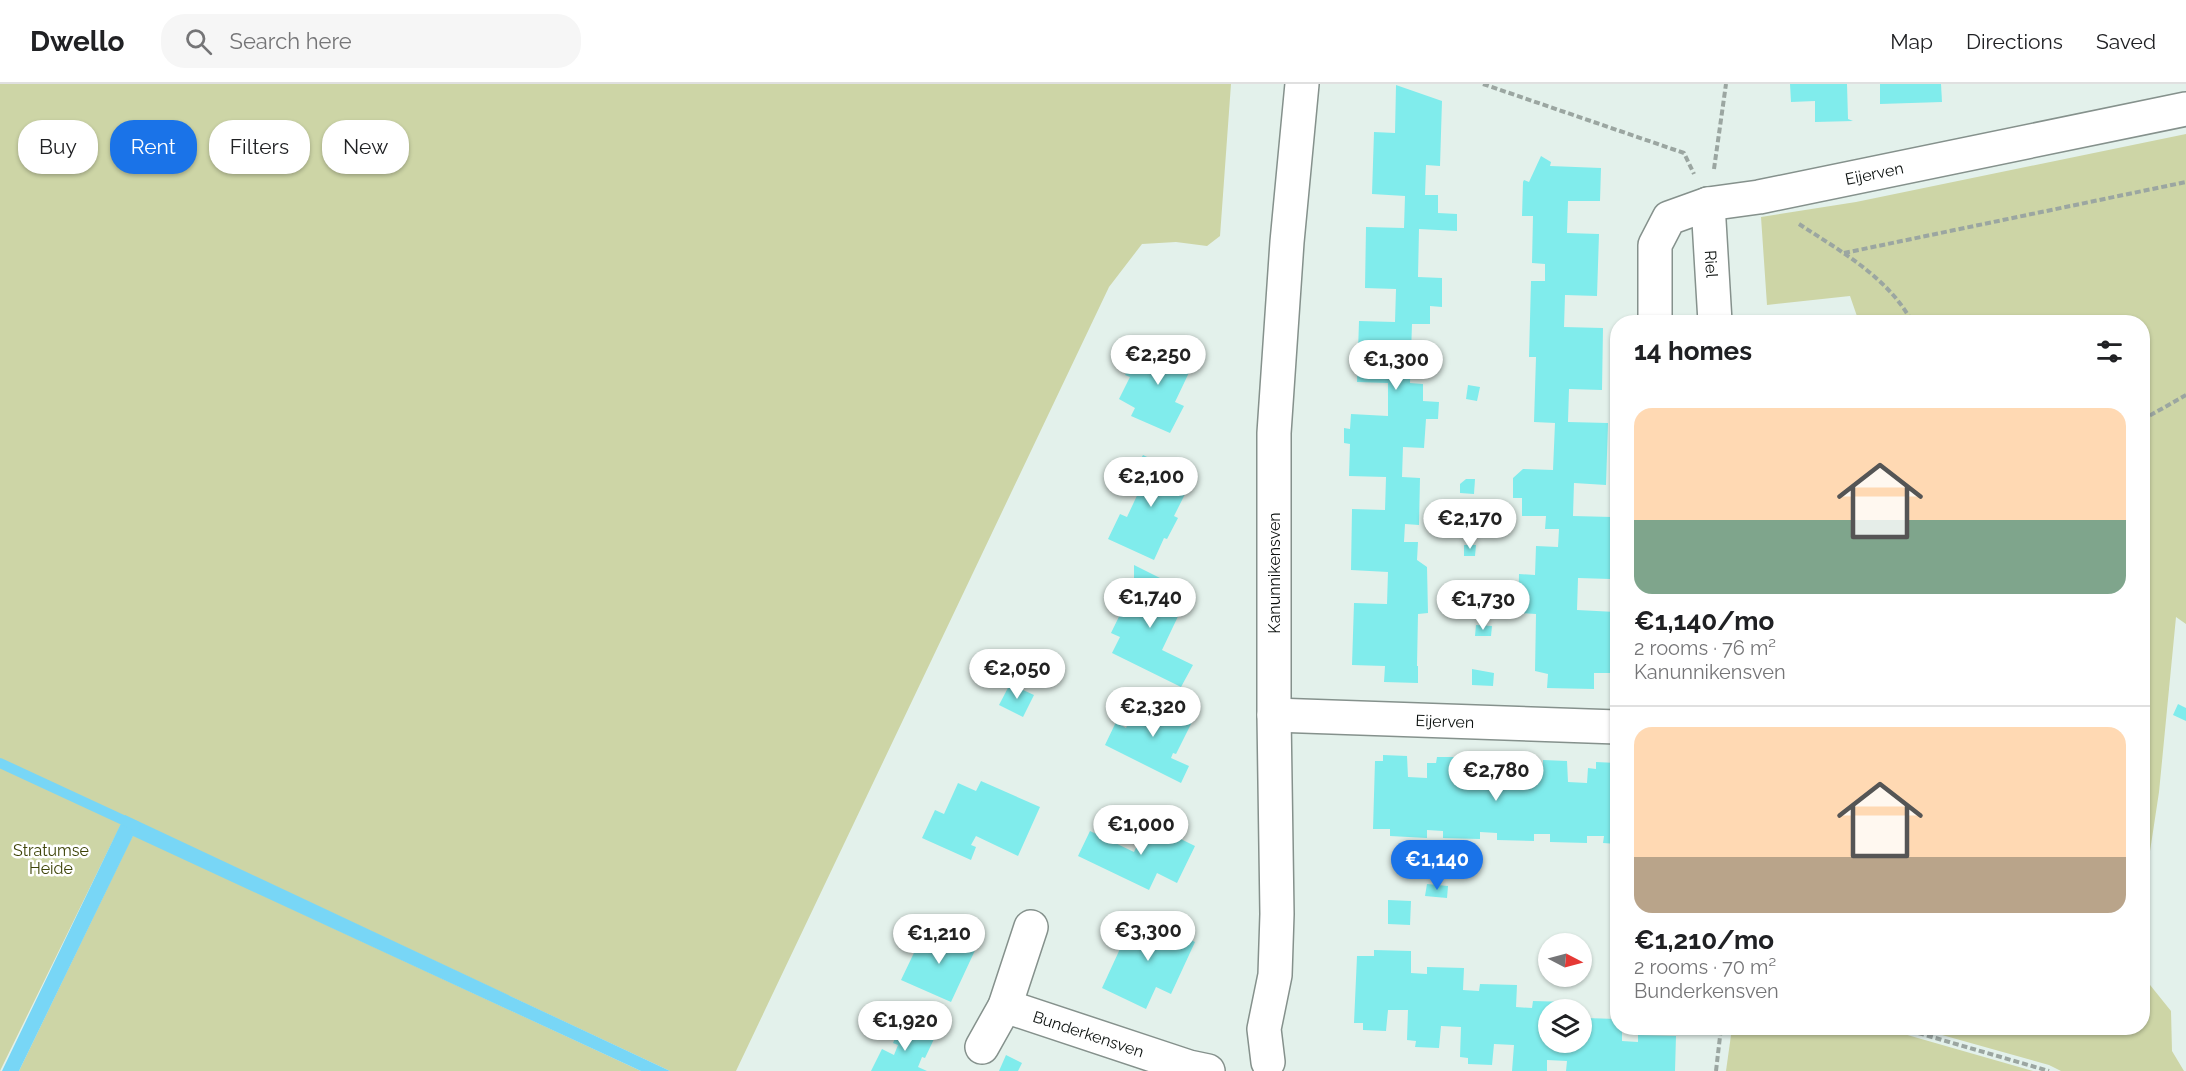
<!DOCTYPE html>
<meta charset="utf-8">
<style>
body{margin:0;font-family:Raleway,sans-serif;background:#f6f6f6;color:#202124;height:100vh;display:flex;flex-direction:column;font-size:22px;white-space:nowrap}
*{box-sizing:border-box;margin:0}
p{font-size:20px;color:#757577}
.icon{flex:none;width:33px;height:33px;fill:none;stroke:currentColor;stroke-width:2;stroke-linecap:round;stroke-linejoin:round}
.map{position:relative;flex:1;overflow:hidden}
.panel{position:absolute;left:1610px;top:231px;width:540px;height:720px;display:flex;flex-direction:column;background:#fff;border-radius:24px;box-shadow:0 2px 4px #0004}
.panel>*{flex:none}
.guide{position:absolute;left:18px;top:36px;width:570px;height:54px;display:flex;gap:12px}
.needle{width:39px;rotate:96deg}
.tools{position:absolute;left:1538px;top:849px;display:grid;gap:12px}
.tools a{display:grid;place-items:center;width:54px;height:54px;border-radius:50%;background:#fff;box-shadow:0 2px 4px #0004;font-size:30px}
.price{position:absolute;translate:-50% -51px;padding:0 14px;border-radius:21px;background:#fff;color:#222;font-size:20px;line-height:39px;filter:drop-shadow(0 2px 3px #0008)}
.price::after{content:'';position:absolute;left:50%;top:36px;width:18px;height:14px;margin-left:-9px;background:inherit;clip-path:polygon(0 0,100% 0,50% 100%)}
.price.current{background:#1a73e8;color:#fff}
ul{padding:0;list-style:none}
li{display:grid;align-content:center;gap:12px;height:318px;padding:0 24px}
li+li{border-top:2px solid #e0e0e0}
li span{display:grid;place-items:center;height:186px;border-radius:18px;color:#555}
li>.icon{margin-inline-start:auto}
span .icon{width:108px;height:108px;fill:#fffc;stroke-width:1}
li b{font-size:26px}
h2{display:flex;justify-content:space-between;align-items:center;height:72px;padding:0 24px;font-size:26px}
.tag{padding:0 21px;border-radius:24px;background:#fff;box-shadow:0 2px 4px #0004;font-size:21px;line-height:54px}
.tag.current{background:#1a73e8;color:#fff}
header{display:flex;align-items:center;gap:36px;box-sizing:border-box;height:84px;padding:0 30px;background:#fff;border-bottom:2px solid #e0e0e0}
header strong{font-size:28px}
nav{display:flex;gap:33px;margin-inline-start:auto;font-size:21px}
.search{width:420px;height:54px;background:#f6f6f6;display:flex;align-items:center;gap:15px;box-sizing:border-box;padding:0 21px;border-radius:24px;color:#757577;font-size:22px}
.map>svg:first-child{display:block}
</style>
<header>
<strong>Dwello</strong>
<div class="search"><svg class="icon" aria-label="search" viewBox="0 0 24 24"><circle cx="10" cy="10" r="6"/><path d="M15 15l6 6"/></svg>Search here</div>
<nav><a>Map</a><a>Directions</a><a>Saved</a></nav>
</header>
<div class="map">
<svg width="2186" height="987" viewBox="0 0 2186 987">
<rect width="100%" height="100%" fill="#e3f1eb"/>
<!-- green -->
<g fill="#cdd5a6">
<path d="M0 0H1231L1220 152 1207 162 1176 158 1142 160 1109 203 736 987H670L125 732 0 987Z"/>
<path d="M2186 50V540L2176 533 2159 708 2142 820V238H1859L1850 212 1767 221 1761 133 1856 118Z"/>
<path d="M133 751 176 771 641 987H19Z"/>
<path d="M2142 891 2171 927 2172 967 2184 987H2061L2049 981 1917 944H2142Z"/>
<path d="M1732 944H1883L2033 987H1726Z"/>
</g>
<!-- water -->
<path fill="#78d6f6" d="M125 731 670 987H641L133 752 19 987H2Z"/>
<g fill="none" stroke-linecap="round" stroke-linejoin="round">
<!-- stream -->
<path stroke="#78d6f6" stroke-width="10" d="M0 679 136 742"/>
</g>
<!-- building -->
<g fill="#80ecec">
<path d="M1790 0H1847L1848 35 1853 37 1815 38V17L1791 18Z"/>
<path d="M1880 0H1941L1942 18 1880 20Z"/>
<path d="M1396 1 1442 17 1440 82 1426 81 1425 111H1438V129L1457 130V147L1419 145 1418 193 1442 194V223L1430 222V240H1412L1410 299 1423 300V317L1439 318 1438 335H1426L1424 364 1403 363 1402 393 1420 394 1419 441 1405 440 1404 458H1418L1417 476 1427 483 1428 529 1418 530 1417 582H1418V599L1384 598 1385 582 1352 581 1354 519 1387 520 1388 488 1351 486 1352 425 1385 426 1386 393 1349 392 1350 360 1344 359V344L1350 345 1351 330 1388 332V299L1357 298 1359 237 1395 238 1396 205 1365 204 1366 143 1404 144 1405 112 1372 110 1374 48 1395 49Z"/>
<path d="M1541 72 1551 78 1550 82 1601 84 1600 117H1568L1567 149 1599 150 1597 212 1565 211 1564 243 1603 244 1602 306 1569 305 1568 338 1608 339 1606 401 1574 399 1573 432 1612 433 1610 495 1578 494 1577 526 1616 528 1614 589H1594V605L1547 604 1548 590 1535 587 1536 530 1518 529 1519 490 1535 491 1536 462 1558 463 1559 445H1545L1546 432H1522V414H1513V394L1523 385 1553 386 1555 339 1534 338 1536 273H1529L1531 197H1545V180L1532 179 1533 132H1522L1523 98 1524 96 1529 98Z"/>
<path d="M1163 255 1177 262 1175 266 1195 276 1175 318 1184 322 1170 349 1131 332 1135 324 1119 315 1130 293 1125 291 1132 278 1137 280 1144 266 1155 271Z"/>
<path d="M1468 301 1480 303 1477 317 1466 315Z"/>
<path d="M1143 371 1184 391 1182 394 1191 398 1174 432 1178 434 1167 455 1164 454 1154 476 1108 455 1120 430 1127 433 1141 403 1129 397Z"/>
<path d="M1466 395H1475L1474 410 1460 409V400Z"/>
<path d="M1464 461H1476L1475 472H1464Z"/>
<path d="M1134 481 1166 497 1167 518 1182 524 1162 566 1193 581 1181 603 1112 569 1120 553 1111 549 1134 502Z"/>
<path d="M1476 541 1492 542 1491 552H1475Z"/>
<path d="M1472 585 1494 589 1493 602 1472 601Z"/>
<path d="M1010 600 1034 611 1023 633 999 621Z"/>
<path d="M1142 611 1193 636 1176 670 1173 669 1171 674 1189 682 1181 699 1105 661 1116 638 1126 644Z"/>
<path d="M2178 620 2186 624V637L2173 631Z"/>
<path d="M1383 671 1407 672 1408 693 1427 694V679H1436L1437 673H1460L1461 695 1481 696V681H1490V674L1513 675 1514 697H1533L1534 682 1543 683V676L1567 677 1568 698 1587 699 1588 684 1596 685V678L1617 679V760L1603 759 1604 752H1587V759L1550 758V750H1534V757L1497 756V749L1480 748V755L1443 754V747L1427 746V754L1390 752V745H1373L1375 677H1383Z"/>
<path d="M981 697 1040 723 1018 772 976 752 971 761 976 763 971 776 922 754 935 726 944 730 958 699 976 707Z"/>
<path d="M1148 739 1195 762 1177 799 1157 789 1149 806 1078 772 1090 747 1134 768Z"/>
<path d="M1427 800 1448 802 1447 814 1425 812Z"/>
<path d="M1388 816 1411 817 1410 841 1388 840Z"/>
<path d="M1136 830 1195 858 1171 910 1156 903 1146 925 1102 904Z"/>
<path d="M942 847 977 862 951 918 901 896 923 850 937 857Z"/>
<path d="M1374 866 1411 867V889L1427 890V883L1464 884 1463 906 1479 907 1480 900 1517 901 1516 923 1532 924 1533 917 1570 918V926H1548V958H1581V941H1585L1586 934 1617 935V944H1622V957L1638 958V951L1676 952 1675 987H1566L1567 977 1547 976V987H1512L1514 961 1494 960 1492 981 1468 980V974L1460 973 1461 943 1441 942 1439 964 1415 963 1416 957 1407 956 1408 926H1388L1386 947 1363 946V939H1354L1357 872H1374Z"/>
<path d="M902 939 934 955 925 974 922 973 918 983 927 987H871L882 965 894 971 898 961 893 959Z"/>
<path d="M1006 971 1022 979 1018 987H999Z"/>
</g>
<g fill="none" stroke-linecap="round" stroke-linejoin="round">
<defs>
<g id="minor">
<path id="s1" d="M1708 120 1715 238"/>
<path id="s2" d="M1655 238V161L1669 134 1708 120 1759 113 2186 25"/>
<path id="s3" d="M1274 631 1617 643"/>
<path id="s4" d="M1005 922 1189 983 1208 987"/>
<path d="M982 963 1005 922 1031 843"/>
<path d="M1268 978 1264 945 1275 891 1277 830 1274 631V349L1287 158 1302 0"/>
</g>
</defs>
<!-- minor casing -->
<use href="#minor" stroke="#85918c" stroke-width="36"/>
<!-- path -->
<g stroke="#9ba6a1" stroke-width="4" stroke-dasharray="6 3" stroke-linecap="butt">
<path d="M1483 0 1684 69 1694 90"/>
<path d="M1714 85 1726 0"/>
<path d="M1799 140C1840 167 1888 193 1912 238"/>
<path d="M1844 169 2186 98"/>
<path d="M2142 336 2186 311"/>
<path d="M1901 944 2049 987"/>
<path d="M1716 987 1721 944"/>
</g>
<!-- minor -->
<use href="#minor" stroke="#fff" stroke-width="33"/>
</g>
<g text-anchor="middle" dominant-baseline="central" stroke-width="5" stroke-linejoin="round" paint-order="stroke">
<!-- street labels -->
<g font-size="16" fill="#0c110f" stroke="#fff">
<text stroke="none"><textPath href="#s2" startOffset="318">Eijerven</textPath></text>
<text stroke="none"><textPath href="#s1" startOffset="60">Riel</textPath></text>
<text transform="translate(1274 489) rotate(-90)">Kanunnikensven</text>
<text stroke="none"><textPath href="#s3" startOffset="171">Eijerven</textPath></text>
<text stroke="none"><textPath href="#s4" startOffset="88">Bunderkensven</textPath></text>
</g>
<!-- park labels -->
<g font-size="16" fill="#3d4307" stroke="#fff">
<text x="51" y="766">Stratumse<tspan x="51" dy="18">Heide</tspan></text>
</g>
</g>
</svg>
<div class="tools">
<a><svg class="needle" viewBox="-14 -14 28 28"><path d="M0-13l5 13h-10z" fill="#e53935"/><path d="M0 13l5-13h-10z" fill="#757577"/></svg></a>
<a><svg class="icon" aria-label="layers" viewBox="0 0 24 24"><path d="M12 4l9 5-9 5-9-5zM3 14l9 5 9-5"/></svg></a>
</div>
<b class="price" style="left:1158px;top:302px">€2,250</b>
<b class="price" style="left:1396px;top:307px">€1,300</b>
<b class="price" style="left:1151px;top:424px">€2,100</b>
<b class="price" style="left:1470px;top:466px">€2,170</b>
<b class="price" style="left:1150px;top:545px">€1,740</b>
<b class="price" style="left:1483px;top:547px">€1,730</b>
<b class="price" style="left:1017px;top:616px">€2,050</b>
<b class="price" style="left:1153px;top:654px">€2,320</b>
<b class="price" style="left:1496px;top:718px">€2,780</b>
<b class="price" style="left:1141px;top:772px">€1,000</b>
<b class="price current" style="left:1437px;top:807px">€1,140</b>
<b class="price" style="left:1148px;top:878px">€3,300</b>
<b class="price" style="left:939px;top:881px">€1,210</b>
<b class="price" style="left:905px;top:968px">€1,920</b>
<div class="guide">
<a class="tag">Buy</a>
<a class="tag current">Rent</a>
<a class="tag">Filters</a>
<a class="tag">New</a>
</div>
<section class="panel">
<h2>14 homes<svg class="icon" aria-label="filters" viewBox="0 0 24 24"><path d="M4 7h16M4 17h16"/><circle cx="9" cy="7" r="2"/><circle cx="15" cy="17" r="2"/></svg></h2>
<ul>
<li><span style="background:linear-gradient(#ffd9b3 60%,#7fa58c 0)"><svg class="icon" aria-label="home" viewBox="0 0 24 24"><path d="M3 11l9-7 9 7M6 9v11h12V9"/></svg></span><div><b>€1,140/mo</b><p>2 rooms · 76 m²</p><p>Kanunnikensven</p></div></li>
<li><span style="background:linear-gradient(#ffd9b3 70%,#b9a48a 0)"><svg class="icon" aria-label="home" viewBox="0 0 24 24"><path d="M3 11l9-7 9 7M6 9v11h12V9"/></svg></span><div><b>€1,210/mo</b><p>2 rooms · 70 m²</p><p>Bunderkensven</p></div></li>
</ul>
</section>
</div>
